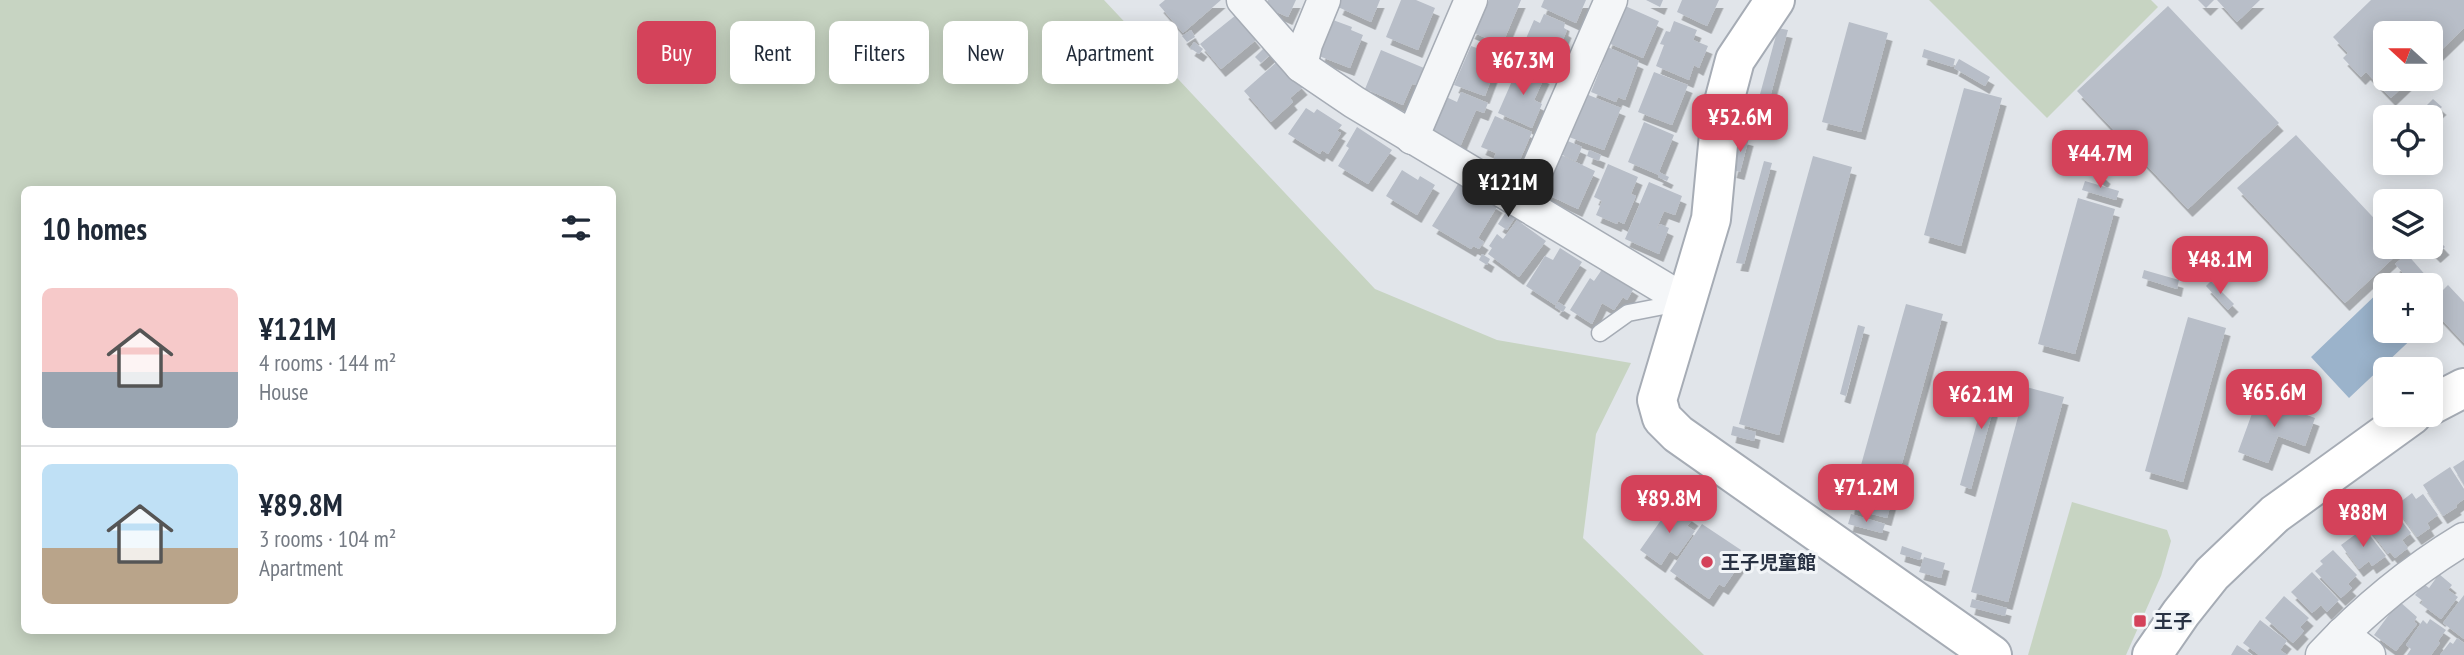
<!DOCTYPE html>
<meta charset="utf-8">
<style>
body{margin:0;font-family:"PT Sans Narrow","Noto Sans JP",sans-serif;background:#f2f2f3;color:#1f2937;height:100vh;display:flex;flex-direction:column;font-size:26px;white-space:nowrap}
*{box-sizing:border-box;margin:0}
p{font-size:23px;color:#747a83}
.icon{flex:none;width:38px;height:38px;fill:none;stroke:currentColor;stroke-width:2;stroke-linecap:round;stroke-linejoin:round}
.map{position:relative;flex:1;overflow:hidden}
.sheet{position:absolute;left:21px;top:186px;width:595px;height:448px;display:flex;flex-direction:column;background:#fff;border-radius:10px;box-shadow:0 4px 18px #0003}
.sheet>*{flex:none}
.hud{position:absolute;left:637px;top:21px;width:665px;height:63px;display:flex;gap:14px}
.needle{width:46px;rotate:291deg}
.buttons{position:absolute;left:2373px;top:21px;display:grid;gap:14px}
.buttons a{display:grid;place-items:center;width:70px;height:70px;border-radius:10px;background:#fff;box-shadow:0 4px 18px #0003;font-size:35px}
.price{position:absolute;translate:-50% -60px;padding:0 16px;border-radius:14px;background:#d4425a;color:#fff;font-size:23px;line-height:46px;filter:drop-shadow(0 2px 4px #0008)}
.price::after{content:'';position:absolute;left:50%;top:42px;width:21px;height:16px;margin-left:-10px;background:inherit;clip-path:polygon(0 0,100% 0,50% 100%)}
.price.active{background:#222;color:#fff}
ul{padding:0;list-style:none}
li{display:flex;align-items:center;gap:21px;height:175px;padding:0 21px}
li+li{border-top:2px solid #e0e1e3}
li span{display:grid;place-items:center;flex:none;width:196px;height:140px;border-radius:10px;color:#555}
li>.icon{margin-inline-start:auto}
span .icon{width:84px;height:84px;fill:#fffc;stroke-width:1}
li b{font-size:30px}
h2{display:flex;justify-content:space-between;align-items:center;height:84px;padding:0 21px;font-size:30px}
.chip{padding:0 24px;border-radius:10px;background:#fff;box-shadow:0 4px 18px #0003;font-size:24px;line-height:63px}
.chip.active{background:#d4425a;color:#fff}
.map>svg:first-child{display:block}
</style>
<div class="map">
<svg width="2464" height="655" viewBox="0 0 2464 655">
<defs>
<filter id="shadow"><feDropShadow dx="4.5" dy="8" stdDeviation="0" flood-color="#0004"/></filter>
</defs>
<rect width="100%" height="100%" fill="#e1e5ea"/>
<!-- green -->
<g fill="#c7d4c2" fill-rule="evenodd">
<path d="M0 0H1104L1375 289 1497 340 1631 363 1596 434 1583 538 1704 655H0ZM24 189H612V630H24Z"/>
<path d="M1929 0H2151L2158 7 2047 118Z"/>
<path d="M2072 502 2167 530 2171 541 2161 576 2126 655H2028Z"/>
</g>
<!-- water -->
<path fill="#9bb3cb" d="M2385 286V331H2420L2349 398 2311 357Z"/>
<!-- building -->
<g fill="#b8bec8" filter="url(#shadow)">
<path d="M1165 0H1221L1183 33 1159 5Z"/>
<path d="M1268 0H1296L1288 17 1265 7Z"/>
<path d="M1341 0H1380L1371 22 1338 7Z"/>
<path d="M1401 0H1416L1435 8 1418 50 1386 37Z"/>
<path d="M1489 0H1521L1502 45 1470 31 1485 3 1487 4Z"/>
<path d="M1544 0H1586L1576 23 1541 7Z"/>
<path d="M1646 0H1663L1660 7Z"/>
<path d="M1682 0H1719L1707 26 1677 12Z"/>
<path d="M2198 0H2214L2206 8Z"/>
<path d="M2217 0H2260L2237 22Z"/>
<path d="M2371 0H2464V28L2431 60V33H2385V79H2411L2391 98 2366 72 2361 77 2343 58 2348 53 2333 37Z"/>
<path d="M1623 5 1659 21 1643 58 1606 42Z"/>
<path d="M2168 6 2279 123 2188 209 2077 91Z"/>
<path d="M1544 14 1565 23 1564 28 1567 30 1550 71 1518 57 1534 20 1540 23Z"/>
<path d="M1236 15 1256 40 1221 69 1200 44Z"/>
<path d="M1333 20 1352 27 1351 30 1363 35 1350 68 1319 56Z"/>
<path d="M1674 21 1697 30 1693 40 1708 46 1699 68 1694 65 1689 80 1656 66 1664 45 1660 44 1666 31 1670 32Z"/>
<path d="M1849 22 1888 33 1861 132 1822 122Z"/>
<path d="M1778 28 1788 30 1769 101 1759 98Z"/>
<path d="M1191 30 1195 37 1187 42 1182 36Z"/>
<path d="M1194 42 1203 49 1199 54 1190 48Z"/>
<path d="M1603 45 1639 61 1625 100 1618 97 1616 102 1591 92 1603 62 1597 59Z"/>
<path d="M1266 46 1272 53 1261 63 1255 57Z"/>
<path d="M1471 46 1500 56 1485 96 1454 85Z"/>
<path d="M1924 49 1955 59 1953 67 1922 57Z"/>
<path d="M1381 50 1424 68 1417 85 1412 84 1403 105 1365 89Z"/>
<path d="M1511 51 1516 53 1512 62 1507 59Z"/>
<path d="M1959 59 1990 77 1985 86 1954 68Z"/>
<path d="M1279 60 1303 87 1290 98 1293 102 1271 122 1244 91Z"/>
<path d="M1519 65 1545 76 1534 100 1542 104 1532 128 1498 113Z"/>
<path d="M1654 72 1688 85 1672 125 1638 112Z"/>
<path d="M1964 88 2002 98 1961 246 1924 235Z"/>
<path d="M1461 92 1488 103 1484 113 1476 110 1460 147 1428 133 1444 96 1457 102Z"/>
<path d="M1586 94 1621 108 1604 150 1569 137Z"/>
<path d="M2433 99 2442 107 2431 117H2421L2418 114Z"/>
<path d="M1306 108 1314 113 1317 109 1342 125 1337 131 1341 133 1328 154 1322 150 1320 154 1288 134Z"/>
<path d="M1495 116 1532 132 1520 160 1516 159 1509 175 1490 167 1496 153 1481 147Z"/>
<path d="M1644 122 1674 135 1659 172 1669 177 1667 181 1658 177 1659 175 1628 162Z"/>
<path d="M1357 127 1392 150 1368 184 1338 166 1349 148 1346 146Z"/>
<path d="M2296 135 2385 230V247L2403 249 2345 303 2237 188Z"/>
<path d="M1741 136 1749 138 1740 172 1732 170Z"/>
<path d="M1563 139 1582 147 1576 161 1558 153Z"/>
<path d="M1589 150 1601 155 1599 161 1587 156Z"/>
<path d="M2081 153 2106 176 2103 181 2077 157Z"/>
<path d="M1561 155 1595 171 1578 209 1544 193Z"/>
<path d="M1813 156 1852 167 1779 435 1739 424Z"/>
<path d="M1764 161 1772 163 1744 264 1736 263Z"/>
<path d="M1608 164 1638 177 1631 194 1636 196 1624 224 1618 221 1617 224 1596 215 1602 201 1594 197Z"/>
<path d="M1402 170 1418 180 1420 176 1435 185 1417 215 1386 196Z"/>
<path d="M1460 181 1498 205 1478 238 1484 242 1479 249 1473 246 1471 249 1432 226Z"/>
<path d="M2085 181 2119 191 2116 200 2082 190Z"/>
<path d="M1649 182 1682 196 1675 215 1664 211 1656 230 1660 224 1669 228 1659 254 1625 239Z"/>
<path d="M2078 198 2115 209 2075 354 2038 344Z"/>
<path d="M1509 208 1518 213 1507 230 1498 224Z"/>
<path d="M1517 220 1546 241 1519 277 1488 254 1492 248 1489 246 1497 234 1503 239Z"/>
<path d="M2431 232 2445 247 2436 255 2428 247H2431Z"/>
<path d="M1560 248 1582 262 1555 305 1526 286 1545 256 1553 260Z"/>
<path d="M1482 254 1490 259 1487 265 1479 260Z"/>
<path d="M2407 254 2428 278 2420 285 2413 280 2411 282 2395 264Z"/>
<path d="M1603 268 1634 288 1627 300 1623 297 1614 310 1602 303 1592 324 1570 310 1590 278 1594 281Z"/>
<path d="M2144 270 2179 280 2177 289 2142 278Z"/>
<path d="M2211 281 2234 304 2228 310 2206 286Z"/>
<path d="M2448 285 2464 302V343L2431 308V302Z"/>
<path d="M1558 302 1566 307 1563 312 1555 307Z"/>
<path d="M1906 304 1943 314 1887 518 1849 508Z"/>
<path d="M2188 317 2226 328 2183 482 2145 471Z"/>
<path d="M1858 325 1865 327 1846 396 1840 394Z"/>
<path d="M2269 372 2277 375 2269 395 2255 390 2259 379 2266 381Z"/>
<path d="M1990 375 2002 378 1971 489 1960 485Z"/>
<path d="M2026 387 2064 397 2008 602 1971 592Z"/>
<path d="M2258 397 2315 418 2305 446 2278 436 2268 463 2238 452Z"/>
<path d="M1733 426 1756 432 1754 441 1731 435Z"/>
<path d="M2464 460V485L2453 467Z"/>
<path d="M2450 467 2464 489V499L2456 505 2457 507 2443 516 2423 485Z"/>
<path d="M2412 493 2416 499 2423 494 2438 515 2427 523 2430 528 2417 537 2395 506Z"/>
<path d="M1673 503 1694 518 1687 526 1695 531 1677 556 1670 551 1661 565 1640 550Z"/>
<path d="M2390 506 2411 533 2402 540 2408 548 2395 558 2390 552 2388 554 2366 525Z"/>
<path d="M1851 514 1885 524 1882 533 1848 524Z"/>
<path d="M1702 524 1741 550 1735 560 1740 564 1724 587 1719 584 1709 599 1670 571Z"/>
<path d="M2364 528 2386 556 2372 566 2369 561 2359 569 2341 545Z"/>
<path d="M1902 546 1922 553 1920 560 1900 554Z"/>
<path d="M2333 550 2357 575 2348 584 2352 588 2341 598 2315 571 2323 564 2320 561Z"/>
<path d="M1924 557 1945 563 1941 578 1919 572Z"/>
<path d="M2312 572 2339 600 2327 612 2321 605 2312 613 2291 592Z"/>
<path d="M2439 574 2452 585 2448 590 2458 597 2441 619 2421 604 2423 601 2415 595 2424 584 2429 588Z"/>
<path d="M2464 595V639L2443 623Z"/>
<path d="M2284 596 2309 618 2300 627 2304 631 2293 643 2265 618Z"/>
<path d="M1972 599 2007 608 2005 616 1970 607Z"/>
<path d="M2399 601 2417 617 2414 622 2417 624 2396 651 2374 635Z"/>
<path d="M2430 619 2446 630 2438 641 2440 643 2431 655H2407L2411 649 2406 645 2423 620 2427 624Z"/>
<path d="M2260 620 2287 641 2280 650 2287 655H2259L2243 643Z"/>
<path d="M2457 638 2464 643V655H2440L2450 642 2453 644Z"/>
<path d="M2237 645 2252 655H2231Z"/>
</g>
<g fill="none" stroke-linecap="round" stroke-linejoin="round">
<defs>
<path id="lane" d="M1600 333 1628 313 1669 305 1674 294"/>
<g id="street">
<path d="M1243 0 1301 66 1354 102 1674 294 1686 299"/>
<path d="M1301 66 1306 44 1324 0"/>
<path d="M1412 138 1471 0"/>
<path d="M1523 202 1611 0"/>
<path d="M2342 634 2369 655"/>
<path d="M2322 655C2363 611 2413 570 2464 539"/>
</g>
<g id="secondary">
<path d="M1775 0 1735 60 1721 113 1711 219 1657 400 1662 418 1678 434 1992 655"/>
<path d="M2431 405 2464 388"/>
<path d="M2152 655 2181 613 2212 574 2275 514 2412 415"/>
</g>
</defs>
<!-- lane casing -->
<use href="#lane" stroke="#a6acb5" stroke-width="19"/>
<!-- street casing -->
<use href="#street" stroke="#a6acb5" stroke-width="35"/>
<!-- secondary casing -->
<use href="#secondary" stroke="#a6acb5" stroke-width="42"/>
<!-- lane -->
<use href="#lane" stroke="#f4f6f8" stroke-width="16"/>
<!-- street -->
<use href="#street" stroke="#f4f6f8" stroke-width="32"/>
<!-- secondary -->
<use href="#secondary" stroke="#fff" stroke-width="38"/>
</g>
<!-- markers -->
<g fill="#d4425a" stroke="#f1f4f7" stroke-width="2.5">
<circle cx="1707" cy="562" r="7"/>
<rect x="2133" y="614" width="14" height="14" rx="3.5"/>
</g>
<g text-anchor="middle" dominant-baseline="central" stroke-width="6" stroke-linejoin="round" paint-order="stroke">
<!-- poi labels -->
<g font-size="19" font-weight="bold" fill="#293243" stroke="#f1f4f7" text-anchor="start">
<text x="1721" y="562">王子児童館</text>
<text x="2154" y="621">王子</text>
</g>
</g>
</svg>
<div class="buttons">
<a><svg class="needle" viewBox="-14 -14 28 28"><path d="M0-13l5 13h-10z" fill="#e53935"/><path d="M0 13l5-13h-10z" fill="#747a83"/></svg></a>
<a><svg class="icon" aria-label="locate" viewBox="0 0 24 24"><circle cx="12" cy="12" r="6"/><path d="M12 2v4M12 18v4M2 12h4M18 12h4"/></svg></a>
<a><svg class="icon" aria-label="layers" viewBox="0 0 24 24"><path d="M12 4l9 5-9 5-9-5zM3 14l9 5 9-5"/></svg></a>
<a>+</a>
<a>−</a>
</div>
<b class="price" style="left:1523px;top:97px">¥67.3M</b>
<b class="price" style="left:1740px;top:154px">¥52.6M</b>
<b class="price" style="left:2100px;top:190px">¥44.7M</b>
<b class="price active" style="left:1508px;top:219px">¥121M</b>
<b class="price" style="left:2220px;top:296px">¥48.1M</b>
<b class="price" style="left:2274px;top:429px">¥65.6M</b>
<b class="price" style="left:1981px;top:431px">¥62.1M</b>
<b class="price" style="left:1866px;top:524px">¥71.2M</b>
<b class="price" style="left:1669px;top:535px">¥89.8M</b>
<b class="price" style="left:2363px;top:549px">¥88M</b>
<div class="hud">
<a class="chip active">Buy</a>
<a class="chip">Rent</a>
<a class="chip">Filters</a>
<a class="chip">New</a>
<a class="chip">Apartment</a>
</div>
<section class="sheet">
<h2>10 homes<svg class="icon" aria-label="filters" viewBox="0 0 24 24"><path d="M4 7h16M4 17h16"/><circle cx="9" cy="7" r="2"/><circle cx="15" cy="17" r="2"/></svg></h2>
<ul>
<li><span style="background:linear-gradient(#f6c9c9 60%,#9aa5b1 0)"><svg class="icon" aria-label="home" viewBox="0 0 24 24"><path d="M3 11l9-7 9 7M6 9v11h12V9"/></svg></span><div><b>¥121M</b><p>4 rooms · 144 m²</p><p>House</p></div></li>
<li><span style="background:linear-gradient(#bfe0f5 60%,#b9a48a 0)"><svg class="icon" aria-label="home" viewBox="0 0 24 24"><path d="M3 11l9-7 9 7M6 9v11h12V9"/></svg></span><div><b>¥89.8M</b><p>3 rooms · 104 m²</p><p>Apartment</p></div></li>
</ul>
</section>
</div>
